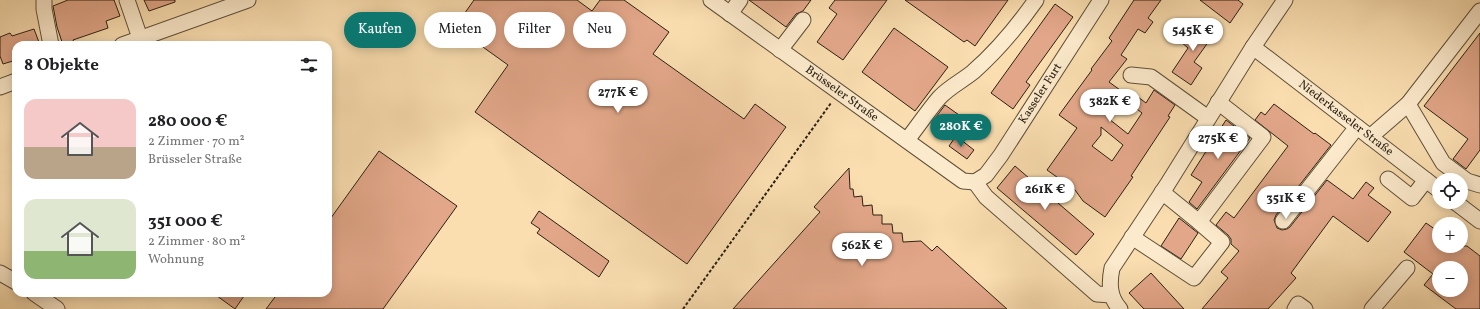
<!DOCTYPE html>
<html lang="de">
<meta charset="utf-8">
<style>
body{margin:0;font-family:Vollkorn,serif;background:#f6f6f6;color:#202124;height:100vh;display:flex;flex-direction:column;font-size:15px;white-space:nowrap}
*{box-sizing:border-box;margin:0}
p{font-size:13px;color:#757577}
.icon{flex:none;width:22px;height:22px;fill:none;stroke:currentColor;stroke-width:2;stroke-linecap:round;stroke-linejoin:round}
.map{position:relative;flex:1;overflow:hidden}
.panel{position:absolute;left:12px;top:41px;width:320px;height:256px;display:flex;flex-direction:column;background:#fff;border-radius:12px;box-shadow:0 2px 10px #0003}
.panel>*{flex:none}
.banner{position:absolute;left:344px;top:12px;width:380px;height:36px;display:flex;gap:8px}
.controls{position:absolute;left:1432px;top:173px;display:grid;gap:8px}
.controls a{display:grid;place-items:center;width:36px;height:36px;border-radius:50%;background:#fff;box-shadow:0 2px 10px #0003;font-size:20px}
.price{position:absolute;translate:-50% -34px;padding:0 9px;border-radius:14px;background:#fff;color:#222;font-size:13px;line-height:26px;filter:drop-shadow(0 1px 2px #0008)}
.price::after{content:'';position:absolute;left:50%;top:24px;width:12px;height:9px;margin-left:-6px;background:inherit;clip-path:polygon(0 0,100% 0,50% 100%)}
.price.selected{background:#0f766e;color:#fff}
ul{padding:0;list-style:none}
li{display:flex;align-items:center;gap:12px;height:100px;padding:0 12px}
li span{display:grid;place-items:center;flex:none;width:112px;height:80px;border-radius:12px;color:#555}
li>.icon{margin-inline-start:auto}
span .icon{width:48px;height:48px;fill:#fffc;stroke-width:1}
li b{font-size:17px}
h2{display:flex;justify-content:space-between;align-items:center;height:48px;padding:0 12px;font-size:17px}
.tag{padding:0 14px;border-radius:18px;background:#fff;box-shadow:0 2px 10px #0003;font-size:14px;line-height:36px}
.tag.selected{background:#0f766e;color:#fff}
.map>svg:first-child{display:block}
</style>
<div class="map">
<svg width="1480" height="309" viewBox="0 0 1480 309">
<rect width="100%" height="100%" fill="#fadeb0"/>
<filter id="stains"><feTurbulence type="fractalNoise" baseFrequency=".005" numOctaves="4"/><feColorMatrix values="0 0 0 0 .2 0 0 0 0 .09 0 0 0 0 .02 0 0 0 .5 -.17"/></filter>
<radialGradient id="worn" r=".72"><stop offset=".6" stop-color="#630" stop-opacity="0"/><stop offset="1" stop-color="#630" stop-opacity=".3"/></radialGradient>
<!-- building -->
<g fill="#e2a789" stroke="#2a2013" fill-rule="evenodd">
<path d="M68 0H114L120 16 106 21 108 28 73 40 75 45H63L57 27 53 6Z"/>
<path d="M144 0H175V2L149 11Z"/>
<path d="M474 0H577L592 11 600 0H624L669 32 653 54 744 119 755 104 786 127 687 264 475 112 508 65 455 27Z"/>
<path d="M749 0H811L803 11 796 14 786 27Z"/>
<path d="M835 0H887L843 60 817 42 837 14 829 8Z"/>
<path d="M905 0H1008L975 46 967 40 964 42Z"/>
<path d="M1134 0H1161L1148 18 1153 22 1145 33 1138 29 1121 55 1127 59 1109 82 1127 95 1124 99 1130 91 1146 103 1154 90 1175 105 1168 116 1170 117 1131 176 1133 177 1105 217 1083 201 1075 190 1047 170 1077 128 1059 115 1092 70 1091 69 1112 41 1109 38ZM1124 99 1142 113 1128 134 1109 119ZM1101 127 1123 145 1112 161 1092 146 1101 135Z"/>
<path d="M1200 0H1238L1243 4 1230 23Z"/>
<path d="M1055 4 1073 17 1026 82 1030 85 1013 109 991 93Z"/>
<path d="M1195 20 1214 34 1194 62 1202 68 1191 85 1172 72 1188 48 1180 41Z"/>
<path d="M894 28 948 67 915 111 862 72Z"/>
<path d="M34 29 40 45H16V60L3 64 0 56V37L10 33 12 36Z"/>
<path d="M1480 33V150L1466 169 1453 159 1468 139 1424 106Z"/>
<path d="M1274 104 1314 134 1315 133 1331 145 1276 215 1274 220 1277 228 1282 230 1287 229 1290 227 1327 180 1353 199 1366 182 1374 188 1368 195 1391 212 1368 242 1333 216 1291 273 1296 278 1268 309H1202L1228 278 1221 272 1239 251 1231 244V239L1228 235 1216 225 1226 212 1234 218 1288 146 1255 120 1261 112 1265 115Z"/>
<path d="M945 105 966 120 954 137 933 121Z"/>
<path d="M1226 120 1250 138 1197 209 1189 202 1202 182 1191 175Z"/>
<path d="M956 136 974 150 967 159 949 146Z"/>
<path d="M379 151 457 206 383 309H266L278 293H328V222Z"/>
<path d="M1015 166 1094 234 1076 255 997 188Z"/>
<path d="M849 168 850 189H853L854 197 862 196 863 206 872 205 873 215H882V224H892L893 233H902L903 242 921 241 932 251 937 246 1007 309H733L820 212 814 207Z"/>
<path d="M539 211 609 261 599 277 537 233 540 229 531 223Z"/>
<path d="M1179 218 1198 233 1181 259 1161 246Z"/>
<path d="M1426 223 1439 232V246H1467L1480 256V309H1456L1424 285 1433 274 1404 252ZM1439 268H1461V290H1439Z"/>
<path d="M1151 273 1184 309H1144L1129 293Z"/>
<path d="M213 293H246L235 309Z"/>
</g>
<g fill="none" stroke-linecap="round" stroke-linejoin="round">
<defs>
<g id="minor">
<path d="M44 0V9L51 45"/>
<path d="M127 0 140 38"/>
<path id="s1" d="M711 0 963 181 975 182"/>
<path d="M730 14 740 0"/>
<path d="M122 45 248 0"/>
<path id="s2" d="M1253 47 1439 190"/>
<path d="M780 50 803 20"/>
<path d="M1131 75 1151 77 1208 118"/>
<path d="M0 87 16 81"/>
<path d="M1408 104 1443 163 1467 181 1480 185"/>
<path d="M1370 137 1408 104 1480 11"/>
<path d="M907 140C918 126 928 111 939 98 949 87 962 81 973 72 998 50 1017 27 1036 0"/>
<path d="M1388 179 1412 198 1426 180"/>
<path id="s3" d="M975 182 986 175 1001 155 1101 0"/>
<path d="M975 182 986 197 1097 294 1111 295"/>
<path d="M1162 192 1199 222 1263 137 1218 102"/>
<path d="M1455 202 1480 221"/>
<path d="M1283 221 1357 127"/>
<path d="M1132 237 1194 278 1222 242 1199 222"/>
<path d="M0 273 16 282"/>
<path d="M34 293 57 309"/>
<path d="M1120 309C1109 297 1109 283 1112 268L1167 185 1253 47 1285 0"/>
<path d="M1295 309 1298 304 1305 309"/>
<path d="M1372 309 1407 268"/>
</g>
</defs>
<!-- minor casing -->
<use href="#minor" stroke="#5e503a" stroke-width="17"/>
<!-- path -->
<path stroke="#2a2013" stroke-width="2" stroke-dasharray="3 2" stroke-linecap="butt" d="M683 309 831 103"/>
<!-- minor -->
<use href="#minor" stroke="#fceacc" stroke-width="15"/>
</g>
<g text-anchor="middle" dominant-baseline="central" stroke-width="4" stroke-linejoin="round" paint-order="stroke">
<!-- street labels -->
<g font-size="12" fill="#2a2013" stroke="#fceacc">
<text stroke="none"><textPath href="#s3" startOffset="111">Kasseler Furt</textPath></text>
<text stroke="none"><textPath href="#s1" startOffset="161">Brüsseler Straße</textPath></text>
<text stroke="none"><textPath href="#s2" startOffset="117">Niederkasseler Straße</textPath></text>
</g>
</g>
<rect width="100%" height="100%" filter="url(#stains)"/>
<rect width="100%" height="100%" fill="url(#worn)"/>
</svg>
<div class="controls">
<a><svg class="icon" aria-label="locate" viewBox="0 0 24 24"><circle cx="12" cy="12" r="6"/><path d="M12 2v4M12 18v4M2 12h4M18 12h4"/></svg></a>
<a>+</a>
<a>−</a>
</div>
<b class="price" style="left:1193px;top:52px">545K €</b>
<b class="price" style="left:618px;top:114px">277K €</b>
<b class="price" style="left:1110px;top:123px">382K €</b>
<b class="price selected" style="left:961px;top:148px">280K €</b>
<b class="price" style="left:1218px;top:160px">275K €</b>
<b class="price" style="left:1045px;top:211px">261K €</b>
<b class="price" style="left:1286px;top:220px">351K €</b>
<b class="price" style="left:862px;top:267px">562K €</b>
<div class="banner">
<a class="tag selected">Kaufen</a>
<a class="tag">Mieten</a>
<a class="tag">Filter</a>
<a class="tag">Neu</a>
</div>
<section class="panel">
<h2>8 Objekte<svg class="icon" aria-label="filters" viewBox="0 0 24 24"><path d="M4 7h16M4 17h16"/><circle cx="9" cy="7" r="2"/><circle cx="15" cy="17" r="2"/></svg></h2>
<ul>
<li><span style="background:linear-gradient(#f6c9c9 60%,#b9a48a 0)"><svg class="icon" aria-label="home" viewBox="0 0 24 24"><path d="M3 11l9-7 9 7M6 9v11h12V9"/></svg></span><div><b>280 000 €</b><p>2 Zimmer · 70 m²</p><p>Brüsseler Straße</p></div></li>
<li><span style="background:linear-gradient(#dfe7d0 65%,#8fb573 0)"><svg class="icon" aria-label="home" viewBox="0 0 24 24"><path d="M3 11l9-7 9 7M6 9v11h12V9"/></svg></span><div><b>351 000 €</b><p>2 Zimmer · 80 m²</p><p>Wohnung</p></div></li>
</ul>
</section>
</div>
